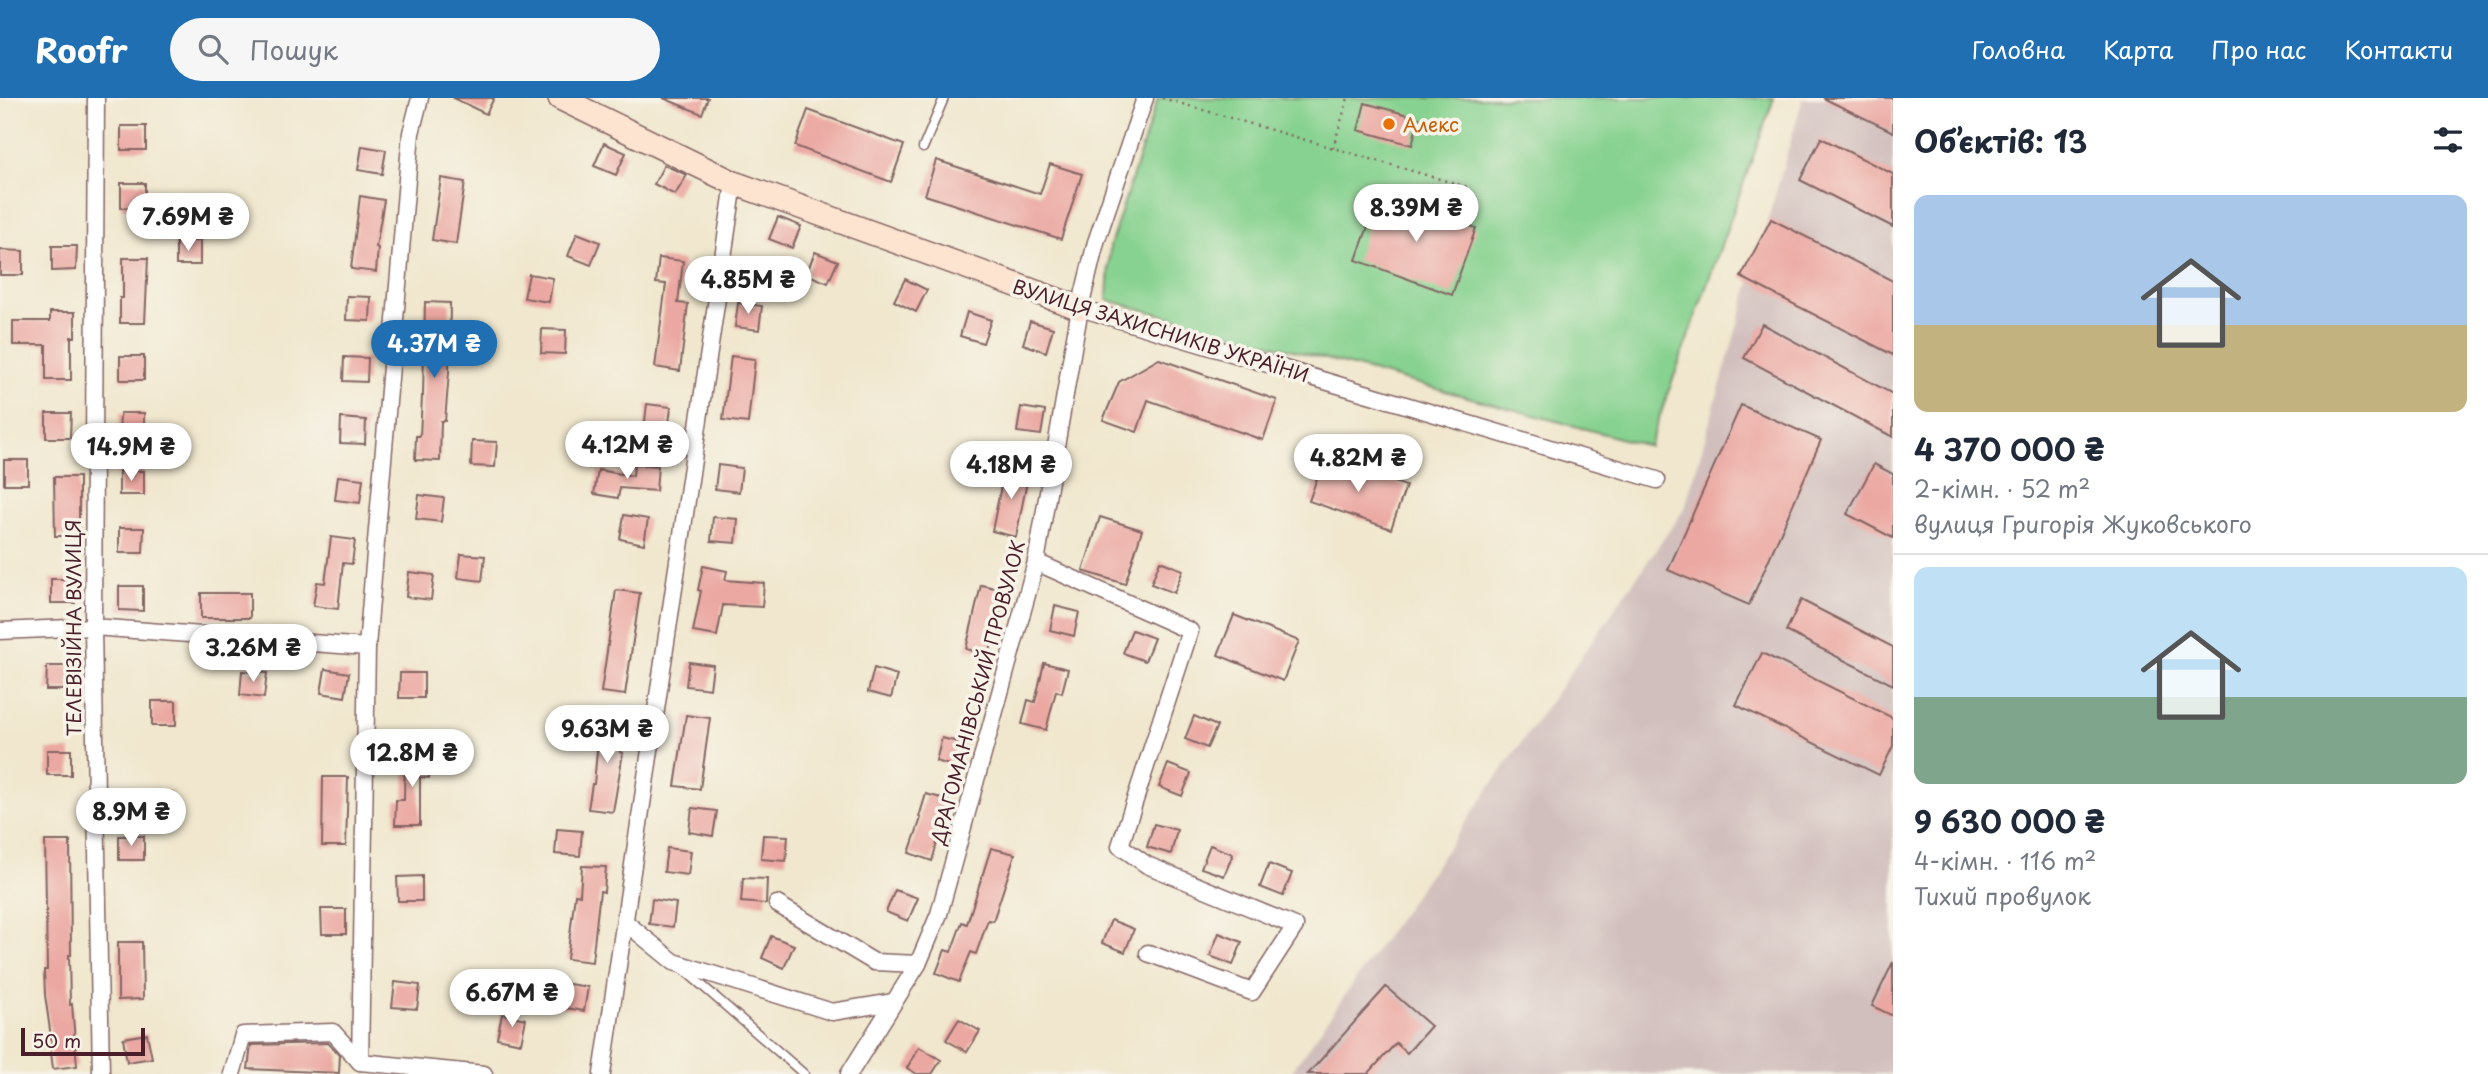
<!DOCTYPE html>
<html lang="uk">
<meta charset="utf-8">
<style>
body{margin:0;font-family:"Playpen Sans",sans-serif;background:#f6f6f7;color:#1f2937;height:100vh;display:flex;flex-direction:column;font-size:26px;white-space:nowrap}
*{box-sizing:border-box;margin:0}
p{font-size:23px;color:#747a83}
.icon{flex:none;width:38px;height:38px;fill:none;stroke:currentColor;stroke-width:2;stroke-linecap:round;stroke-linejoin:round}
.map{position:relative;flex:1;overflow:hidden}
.panel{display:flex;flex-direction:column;background:#fff;width:595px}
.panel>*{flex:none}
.scale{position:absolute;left:21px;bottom:18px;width:124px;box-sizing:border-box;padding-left:7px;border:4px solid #4a1f2b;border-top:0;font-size:19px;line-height:24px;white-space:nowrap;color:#4a1f2b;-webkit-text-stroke:5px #f7f3e8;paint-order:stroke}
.price{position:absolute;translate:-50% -60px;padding:0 16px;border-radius:24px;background:#fff;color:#222;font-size:23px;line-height:46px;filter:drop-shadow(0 2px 4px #0008)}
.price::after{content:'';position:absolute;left:50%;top:42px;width:21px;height:16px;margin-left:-10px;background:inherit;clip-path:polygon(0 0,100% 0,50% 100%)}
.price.current{background:#1f6fb2;color:#fff}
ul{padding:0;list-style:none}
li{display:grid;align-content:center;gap:14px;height:371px;padding:0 21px}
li+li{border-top:2px solid #e0e1e3}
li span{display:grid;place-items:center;height:217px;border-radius:14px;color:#555}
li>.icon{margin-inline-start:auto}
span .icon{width:126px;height:126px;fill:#fffc;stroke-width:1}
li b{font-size:30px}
h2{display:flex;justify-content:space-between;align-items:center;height:84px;padding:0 21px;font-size:30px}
header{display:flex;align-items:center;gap:42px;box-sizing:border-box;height:98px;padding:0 35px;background:#1f6fb2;color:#fff}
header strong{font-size:33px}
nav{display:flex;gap:38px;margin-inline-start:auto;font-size:24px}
.search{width:490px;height:63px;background:#f6f6f7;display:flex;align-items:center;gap:18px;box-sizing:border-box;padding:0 24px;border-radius:38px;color:#747a83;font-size:26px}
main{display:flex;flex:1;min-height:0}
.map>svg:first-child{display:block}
</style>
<header>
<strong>Roofr</strong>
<div class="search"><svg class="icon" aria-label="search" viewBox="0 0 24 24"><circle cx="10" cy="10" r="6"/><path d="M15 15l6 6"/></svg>Пошук</div>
<nav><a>Головна</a><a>Карта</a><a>Про нас</a><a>Контакти</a></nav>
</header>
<main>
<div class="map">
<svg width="1893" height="976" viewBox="0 0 1893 976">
<rect width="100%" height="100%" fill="#f7f3e8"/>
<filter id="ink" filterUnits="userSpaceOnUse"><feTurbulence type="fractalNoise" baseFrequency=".0143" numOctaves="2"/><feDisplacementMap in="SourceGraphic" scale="14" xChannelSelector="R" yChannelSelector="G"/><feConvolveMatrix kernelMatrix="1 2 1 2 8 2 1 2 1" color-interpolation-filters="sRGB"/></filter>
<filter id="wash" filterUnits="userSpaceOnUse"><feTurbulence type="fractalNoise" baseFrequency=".00686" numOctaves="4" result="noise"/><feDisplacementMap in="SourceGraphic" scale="28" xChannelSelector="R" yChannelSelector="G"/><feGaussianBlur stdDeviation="1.57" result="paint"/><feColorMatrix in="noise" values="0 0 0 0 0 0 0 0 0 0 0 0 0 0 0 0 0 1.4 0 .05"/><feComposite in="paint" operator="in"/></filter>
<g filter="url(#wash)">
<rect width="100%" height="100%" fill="#f0e7ce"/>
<!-- industrial -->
<path fill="#d1bfbd" d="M1803 0H1893V976H1290L1685 410Z"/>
<!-- green -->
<path fill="#87d290" stroke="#68785e" stroke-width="2" d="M1158 0H1774L1649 348 1107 202 1110 148Z"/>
<g id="blocks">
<!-- building -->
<g fill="#eba8a2">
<path d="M453 0H494L486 16Z"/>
<path d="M663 0H708L702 16Z"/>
<path d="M1823 0H1893V34Z"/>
<path d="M1365 5 1419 20 1412 47 1358 32Z"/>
<path d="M808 12 904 47 891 84 795 48Z"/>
<rect x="121" y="28" width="25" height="24"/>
<path d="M1821 40 1893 76V129L1800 82Z"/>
<path d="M604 45 626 55 616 77 594 68Z"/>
<path d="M362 48 386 52 382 76 358 72Z"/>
<path d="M936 62 1040 96 1050 66 1082 76 1061 141 925 97Z"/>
<path d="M664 67 687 77 675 97 654 86Z"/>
<path d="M441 80 465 84 456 146 432 142Z"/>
<rect x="121" y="85" width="24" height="25"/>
<path d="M1380 95 1476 130 1452 197 1356 162Z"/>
<path d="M360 98 384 102 376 149 378 150 376 174 351 171Z"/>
<path d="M778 119 801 128 792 150 769 141Z"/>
<path d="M1771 121 1893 183V257L1741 179Z"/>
<path d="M577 135 600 144 591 167 568 158Z"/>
<rect x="176" y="143" width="24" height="24"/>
<path d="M52 148H77L76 172 52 173Z"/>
<path d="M0 152 23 153V177H0Z"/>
<path d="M815 154 838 163 828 185 806 176Z"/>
<path d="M123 160H148L145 225H120V200H123Z"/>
<path d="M659 160 683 163 678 205 688 206 680 273 655 269 666 186 656 185Z"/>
<path d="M529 176 553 180 549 204 524 200Z"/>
<path d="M905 181 927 192 916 214 894 203Z"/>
<path d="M347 198 371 199 370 223 346 222Z"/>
<path d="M425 204 450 205 449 274 445 323H441L440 363 415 362 416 338H420L422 298H423Z"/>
<path d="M738 205 762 208 759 232 735 229Z"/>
<path d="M50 214H75V239H71V282H46V247H13V223H50Z"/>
<path d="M967 214 991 222 983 245 960 238Z"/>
<path d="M1030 223 1053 230 1046 254 1023 246Z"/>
<path d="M1762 226 1893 296V339L1744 260Z"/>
<path d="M542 231 566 232 565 256 541 255Z"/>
<rect x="120" y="258" width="24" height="24"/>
<path d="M731 258 755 261 748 325 723 322Z"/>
<path d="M344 259 368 260 367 284 343 283Z"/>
<path d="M1159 261 1277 302 1263 342 1148 302 1137 334 1103 322 1119 284Z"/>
<path d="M647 306 671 309 668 334 644 331Z"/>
<path d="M1741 307 1821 342 1749 507 1668 472Z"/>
<path d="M1021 309 1045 313 1041 337 1017 334Z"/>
<path d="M46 315H71L70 340H46Z"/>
<path d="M120 315H144V340H119Z"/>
<path d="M341 320 366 322 365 346 340 345Z"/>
<path d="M472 343 497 344 495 369 471 368Z"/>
<path d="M1324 360 1406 388 1391 431 1309 403Z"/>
<rect x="4" y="362" width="24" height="24"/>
<path d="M634 366 658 368 656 393 620 390 618 400 594 396 598 372 633 378Z"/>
<path d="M1874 366 1893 376V440L1847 416Z"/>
<path d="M718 367 742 370 739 394 715 391Z"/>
<path d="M1005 368 1029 373 1016 439 992 433Z"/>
<rect x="119" y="373" width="25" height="24"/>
<path d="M338 378 363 381 360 405 335 402Z"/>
<path d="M54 379H79V438H55Z"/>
<path d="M419 397 444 400 441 424 416 421Z"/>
<path d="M624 417 648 421 644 446 620 441Z"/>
<path d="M713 419 738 421 736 445 711 443Z"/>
<path d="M1100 419 1142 432 1125 486 1083 473Z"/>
<path d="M119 430H144L143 455H119Z"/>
<path d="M331 439 355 442 352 466 343 465 338 511 313 508 317 484 325 485Z"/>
<path d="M461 456 485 458 482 483 458 480Z"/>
<path d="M1160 463 1183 472 1174 495 1151 486Z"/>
<path d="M703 468 727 473 725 482 764 485 762 509 723 507 717 538 693 534 701 493 698 492Z"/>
<path d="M409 474 434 477 431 502 406 499Z"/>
<rect x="51" y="481" width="24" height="24"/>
<path d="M981 487 1005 492 989 557 966 551Z"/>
<path d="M119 488H143V513L119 512Z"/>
<path d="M616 492 640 495 625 597 601 594Z"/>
<rect x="201" y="495" width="49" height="25"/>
<path d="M1801 502 1893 549V587L1786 533Z"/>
<path d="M1055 508 1079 514 1074 538 1050 532Z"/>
<path d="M1234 517 1299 543 1283 583 1218 557Z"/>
<path d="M1132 532 1154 540 1145 563 1123 555Z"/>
<path d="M1762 555 1893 620V648L1879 677 1736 607Z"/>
<path d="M689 564 713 567 710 591 686 588Z"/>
<path d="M1044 565 1068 571 1062 595 1056 593 1046 632 1022 626 1028 602 1035 604Z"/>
<path d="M47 568H71V592H46Z"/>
<path d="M874 570 897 577 891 600 868 594Z"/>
<path d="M325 571 349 575 345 599 321 595Z"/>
<path d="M242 573 267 575 264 600 240 597Z"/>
<path d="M400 575H424V600H399Z"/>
<rect x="152" y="603" width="24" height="25"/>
<path d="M686 617 710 620 700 691 675 688Z"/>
<path d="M1194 618 1217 628 1207 650 1185 641Z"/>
<path d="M600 620 625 623 620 654 623 655 613 714 588 711 592 686H594Z"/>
<path d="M942 640 966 646 959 670 936 663Z"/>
<rect x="47" y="652" width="24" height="25"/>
<path d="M405 655H430L429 680 420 679V727H395L396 702H404Z"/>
<path d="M1168 666 1191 675 1182 698 1159 689Z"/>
<path d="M323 679H348L346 748H322Z"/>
<path d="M147 694H172L171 718H147Z"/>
<path d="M926 696 949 702 932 763 909 755 921 720 919 719Z"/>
<path d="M692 710 717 713 713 738 689 734Z"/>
<path d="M1154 726 1177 732 1171 756 1147 749Z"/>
<path d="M557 731 582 733 580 758 555 756Z"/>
<path d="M763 737 788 738 786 763 761 761Z"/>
<rect x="119" y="738" width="25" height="24"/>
<path d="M45 743H70L71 857H69L70 907 72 906 77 968 53 971 50 946H52L45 897 44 872H47Z"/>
<path d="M1210 747 1233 756 1224 778 1201 770Z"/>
<path d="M667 750 691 753 688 777 664 774Z"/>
<path d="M991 750 1015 756 993 823 988 822 976 856 971 854 959 884 936 875 945 852 951 854 962 824 967 826Z"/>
<path d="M1269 766 1292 775 1283 798 1260 789Z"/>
<path d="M582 768 606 769 604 794 600 793 592 864 567 861 575 796 580 797Z"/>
<path d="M422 778V803H398L397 779Z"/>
<path d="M743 780 767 781 766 806 741 804Z"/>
<path d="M895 792 918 800 908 823 886 814Z"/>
<path d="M652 801 676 805 673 829 649 826Z"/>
<path d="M321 811H346V836H322Z"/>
<path d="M1111 822 1134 831 1125 854 1102 845Z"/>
<path d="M1219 835 1242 844 1233 867 1210 858Z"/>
<path d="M771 838 794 847 784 870 762 860Z"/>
<path d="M118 844H142L143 901 118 902Z"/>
<path d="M1893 864V918L1872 908Z"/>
<path d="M395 884 420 887 417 911 392 909Z"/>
<path d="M563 885 588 889 584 913 560 909Z"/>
<path d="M1386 889 1431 928 1407 955 1396 945 1368 976H1308Z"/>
<path d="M502 916 526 921 521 945 497 940Z"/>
<path d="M959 921 980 933 967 954 946 942Z"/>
<path d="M147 936 152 960 127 964 123 940Z"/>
<path d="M328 945 340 957 339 975 248 971 251 947Z"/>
<path d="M919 949 941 962 932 976H917L907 970Z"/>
</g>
</g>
</g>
<g filter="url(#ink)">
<use href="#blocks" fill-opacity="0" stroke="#846564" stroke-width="2"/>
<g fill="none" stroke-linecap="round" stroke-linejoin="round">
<defs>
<g id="lane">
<path d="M923 50 944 0"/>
<path d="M682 870 804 976"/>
</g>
<g id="street">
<path d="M96 0 93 529 101 976"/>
<path d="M1080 210 1657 382"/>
<path d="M1036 464 1190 533 1120 748 1147 767 1295 828 1252 894 1148 855"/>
<path d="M0 533 93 529 367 549"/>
<path d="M777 806 874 864 918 866"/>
<path d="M625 824 674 864 832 914 894 904"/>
<path d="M360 964 367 549 411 35 420 0"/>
<path d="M232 976 243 937 333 934 360 964 484 976"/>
<path d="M602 976 734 85"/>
<path d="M849 976 918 866 939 816 1036 464 1080 210 1096 144 1145 0"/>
</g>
<path id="secondary" d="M560 0 734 85 1080 210"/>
</defs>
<!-- lane casing -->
<use href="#lane" stroke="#846564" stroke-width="11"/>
<!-- street casing -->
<use href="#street" stroke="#846564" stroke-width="19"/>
<!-- secondary casing -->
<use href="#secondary" stroke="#846564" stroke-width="26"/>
<!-- path -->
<g stroke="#846564" stroke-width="2.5" stroke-dasharray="2 5" stroke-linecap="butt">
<path d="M1162 0 1467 89"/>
<path d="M1333 50 1348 0"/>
</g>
<!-- lane -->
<use href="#lane" stroke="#fff" stroke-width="8"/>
<!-- street -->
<use href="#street" stroke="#fff" stroke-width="16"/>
<!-- secondary -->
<use href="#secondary" stroke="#fde4d1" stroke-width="23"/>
</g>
</g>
<!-- markers -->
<circle fill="#e8710a" stroke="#f7f3e8" stroke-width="2.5" cx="1389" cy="26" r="7"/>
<g text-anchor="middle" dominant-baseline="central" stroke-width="7" stroke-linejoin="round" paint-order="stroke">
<!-- food labels -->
<g font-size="19" fill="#c56008" stroke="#f7f3e8" text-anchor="start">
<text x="1403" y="26">Алекс</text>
</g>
<!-- street labels -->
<g font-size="19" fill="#4a1f2b" stroke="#f7f3e8">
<text transform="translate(1161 232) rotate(17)">ВУЛИЦЯ ЗАХИСНИКІВ УКРАЇНИ</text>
<text transform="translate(73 530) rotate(-90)">ТЕЛЕВІЗІЙНА ВУЛИЦЯ</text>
<text transform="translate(977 594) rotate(-75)">ДРАГОМАНІВСЬКИЙ ПРОВУЛОК</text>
</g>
</g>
</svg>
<div class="scale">50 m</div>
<b class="price" style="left:1416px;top:146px">8.39M ₴</b>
<b class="price" style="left:188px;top:155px">7.69M ₴</b>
<b class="price" style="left:748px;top:218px">4.85M ₴</b>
<b class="price current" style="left:434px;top:282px">4.37M ₴</b>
<b class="price" style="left:627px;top:383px">4.12M ₴</b>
<b class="price" style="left:131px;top:385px">14.9M ₴</b>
<b class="price" style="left:1358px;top:396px">4.82M ₴</b>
<b class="price" style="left:1011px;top:403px">4.18M ₴</b>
<b class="price" style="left:253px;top:586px">3.26M ₴</b>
<b class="price" style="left:607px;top:667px">9.63M ₴</b>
<b class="price" style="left:412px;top:691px">12.8M ₴</b>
<b class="price" style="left:131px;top:750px">8.9M ₴</b>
<b class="price" style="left:512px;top:931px">6.67M ₴</b>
</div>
<section class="panel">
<h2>Об’єктів: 13<svg class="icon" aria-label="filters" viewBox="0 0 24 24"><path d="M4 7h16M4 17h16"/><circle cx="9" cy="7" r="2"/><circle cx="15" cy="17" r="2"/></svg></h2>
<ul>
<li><span style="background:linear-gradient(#a9c7e8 60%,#c2b280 0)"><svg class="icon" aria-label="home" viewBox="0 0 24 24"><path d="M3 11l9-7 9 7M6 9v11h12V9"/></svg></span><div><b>4 370 000 ₴</b><p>2-кімн. · 52 m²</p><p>вулиця Григорія Жуковського</p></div></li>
<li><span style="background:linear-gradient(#bfe0f5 60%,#7fa58c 0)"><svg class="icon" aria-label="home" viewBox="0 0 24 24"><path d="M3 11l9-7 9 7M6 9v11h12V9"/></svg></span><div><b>9 630 000 ₴</b><p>4-кімн. · 116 m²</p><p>Тихий провулок</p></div></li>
</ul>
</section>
</main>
